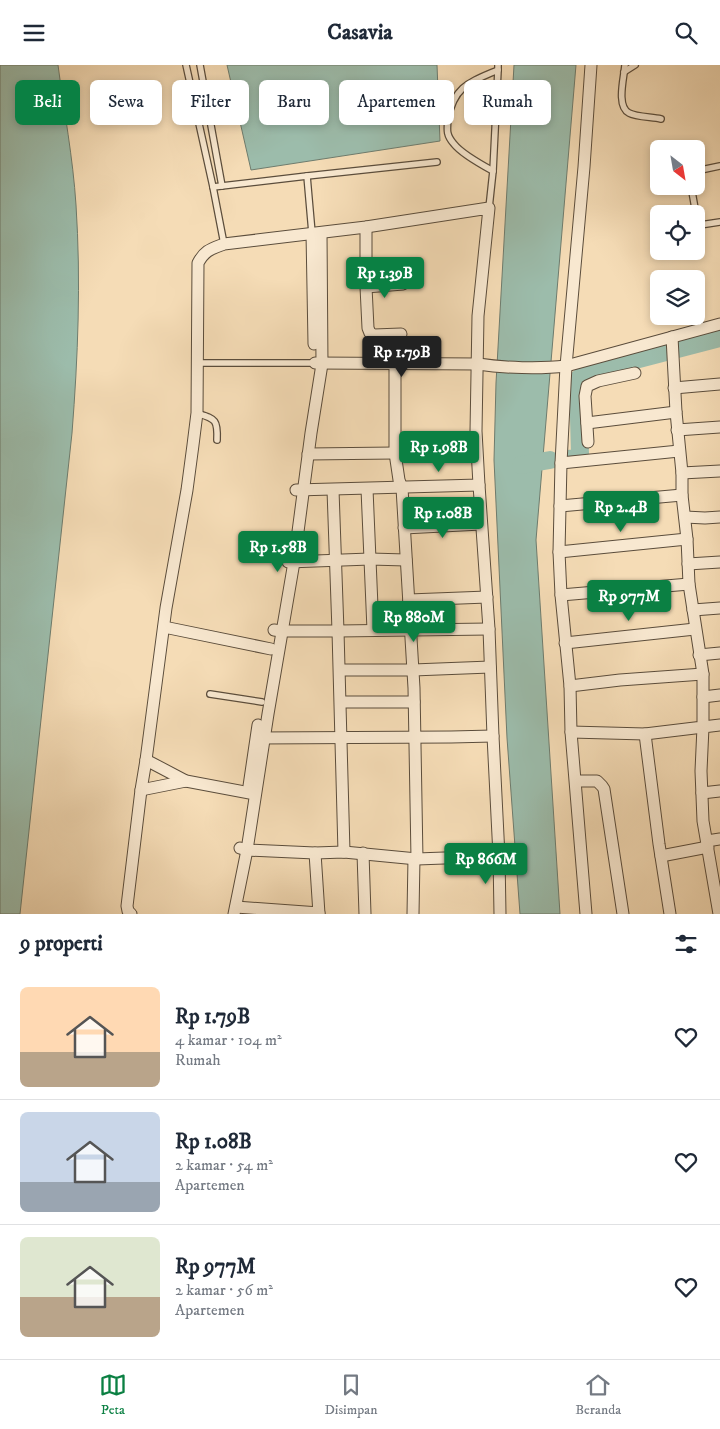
<!DOCTYPE html>
<html lang="id">
<meta charset="utf-8">
<style>
body{margin:0;font-family:"IM FELL DW Pica",serif;background:#f6f6f7;color:#1f2937;height:100vh;display:flex;flex-direction:column;font-size:19px;white-space:nowrap}
*{box-sizing:border-box;margin:0}
p{font-size:16px;color:#747a83}
.icon{flex:none;width:28px;height:28px;fill:none;stroke:currentColor;stroke-width:2;stroke-linecap:round;stroke-linejoin:round}
.map{position:relative;height:849px;overflow:hidden}
.panel{display:flex;flex-direction:column;background:#fff;flex:1}
.panel>*{flex:none}
.hud{position:absolute;left:15px;top:15px;width:690px;height:45px;display:flex;gap:10px}
.needle{width:32px;rotate:149deg}
.buttons{position:absolute;left:650px;top:75px;display:grid;gap:10px}
.buttons a{display:grid;place-items:center;width:55px;height:55px;border-radius:8px;background:#fff;box-shadow:0 2px 8px #0003;font-size:25px}
.price{position:absolute;translate:-50% -42px;padding:0 11px;border-radius:5px;background:#0b8043;color:#fff;font-size:16px;line-height:32px;filter:drop-shadow(0 1px 2px #0008)}
.price::after{content:'';position:absolute;left:50%;top:30px;width:15px;height:11px;margin-left:-8px;background:inherit;clip-path:polygon(0 0,100% 0,50% 100%)}
.price.current{background:#222;color:#fff}
ul{padding:0;list-style:none}
li{display:flex;align-items:center;gap:15px;height:125px;padding:0 20px}
li+li{border-top:1px solid #e0e1e3}
li span{display:grid;place-items:center;flex:none;width:140px;height:100px;border-radius:8px;color:#555}
li>.icon{margin-inline-start:auto}
span .icon{width:60px;height:60px;fill:#fffc;stroke-width:1}
li b{font-size:21px}
h2{display:flex;justify-content:space-between;align-items:center;height:60px;padding:0 20px;font-size:21px}
.pill{padding:0 18px;border-radius:8px;background:#fff;box-shadow:0 2px 8px #0003;font-size:18px;line-height:45px}
.pill.current{background:#0b8043;color:#fff}
header{display:flex;justify-content:space-between;align-items:center;height:65px;padding:0 20px;background:#fff;font-size:22px;font-weight:700}
.tabs{display:flex;justify-content:space-around;align-items:center;height:70px;border-top:1px solid #e0e1e3;background:#fff;font-size:14px;color:#747a83}
.tabs a{display:grid;justify-items:center;gap:2px}
.tabs .current{color:#0b8043}
.map>svg:first-child{display:block}
</style>
<header><svg class="icon" aria-label="menu" viewBox="0 0 24 24"><path d="M4 6h16M4 12h16M4 18h16"/></svg>Casavia<svg class="icon" aria-label="search" viewBox="0 0 24 24"><circle cx="10" cy="10" r="6"/><path d="M15 15l6 6"/></svg></header>
<div class="map">
<svg width="720" height="849" viewBox="0 0 720 849">
<rect width="100%" height="100%" fill="#f5dcb6"/>
<filter id="stains"><feTurbulence type="fractalNoise" baseFrequency=".004" numOctaves="4"/><feColorMatrix values="0 0 0 0 .2 0 0 0 0 .09 0 0 0 0 .02 0 0 0 .5 -.17"/></filter>
<radialGradient id="worn" r=".72"><stop offset=".6" stop-color="#630" stop-opacity="0"/><stop offset="1" stop-color="#630" stop-opacity=".3"/></radialGradient>
<!-- water -->
<g fill="#9cbcab" stroke="#6e7c6e">
<path d="M0 0H58C64 46 73 93 76 140 81 216 78 292 72 368L20 849H0Z"/>
<path d="M227 0H437L440 76 251 105Z"/>
<path d="M514 0H576L536 475 560 849H520L507 673 494 395 496 318Z"/>
</g>
<g fill="none" stroke-linecap="round" stroke-linejoin="round">
<!-- river -->
<g stroke="#9cbcab" stroke-width="18">
<path d="M568 394 578 393 580 390 578 314 585 308 720 273"/>
<path d="M521 400 550 395"/>
</g>
<defs>
<g id="service">
<path d="M186 0 213 122 224 179"/>
<path d="M200 0 222 121"/>
<path d="M625 0C624 13 616 41 629 48 636 52 652 52 661 54"/>
<path d="M624 7 635 0"/>
<path d="M493 106 498 5"/>
<path d="M696 106 720 101"/>
<path d="M307 111 312 168"/>
<path d="M691 121 696 149"/>
<path d="M213 122 307 111 437 97"/>
<path d="M489 143 493 106C482 100 461 88 454 79 446 70 447 65 448 54 454 21 470 17 498 5V0"/>
<path d="M696 150 698 157 700 160 720 157"/>
<path d="M197 298H315"/>
<path d="M197 348C215 354 218 354 217 375"/>
<path d="M210 629 262 637"/>
</g>
<g id="minor">
<path d="M366 162V222L368 263 370 268 374 270 401 269"/>
<path d="M312 168 314 279"/>
<path d="M366 222 403 219"/>
<path d="M315 298 478 299C504 303 540 304 566 301L720 259"/>
<path d="M395 300V388L399 415 402 423 414 623 417 794"/>
<path d="M674 323 720 319"/>
<path d="M587 358 676 347"/>
<path d="M677 365 720 362"/>
<path d="M588 377 585 331 587 321 598 316 635 308"/>
<path d="M308 389 395 388"/>
<path d="M561 398 679 386"/>
<path d="M682 408 720 406"/>
<path d="M367 424 373 565"/>
<path d="M333 425 338 566 489 564"/>
<path d="M560 441 682 430"/>
<path d="M685 452 705 453 720 452"/>
<path d="M404 463 481 459"/>
<path d="M559 487 687 474"/>
<path d="M288 497 370 494 406 495"/>
<path d="M688 499 720 497"/>
<path d="M561 530 689 519"/>
<path d="M409 535 487 532"/>
<path d="M693 545 720 543"/>
<path d="M164 562 271 584"/>
<path d="M274 565 281 566H338L344 787"/>
<path d="M565 578 695 564"/>
<path d="M699 590 720 588"/>
<path d="M340 605H413L490 602"/>
<path d="M570 621 620 615 703 609"/>
<path d="M703 632 720 630"/>
<path d="M341 637H414"/>
<path d="M571 667 645 669 703 662V609L689 519 687 474 682 430V408L676 347 672 272"/>
<path d="M645 669 659 779 670 849"/>
<path d="M257 673 451 672 493 671"/>
<path d="M146 695 186 716 255 729"/>
<path d="M576 716H597L602 721 604 724 623 849"/>
<path d="M249 721 258 660"/>
<path d="M141 725 186 716"/>
<path d="M702 728 720 726"/>
<path d="M707 776 720 774"/>
<path d="M240 783 247 785 315 788 344 787 417 794 499 791 493 671 489 564 479 420"/>
<path d="M315 788 319 849"/>
<path d="M363 788 365 849"/>
<path d="M499 791 500 849"/>
<path d="M661 791 708 782"/>
<path d="M236 842 319 848"/>
<path d="M131 849 128 846 127 841 141 725 146 695 166 543 187 425 193 380 197 348 198 198C205 185 211 184 224 179L366 162 489 143 478 251 476 366 479 420 296 425"/>
<path d="M234 849 247 785 268 649 294 497 311 368 322 299 321 168"/>
<path d="M413 849 414 793"/>
<path d="M586 849 571 667 570 621 561 530 559 487 561 398 566 301 584 102 591 0"/>
<path d="M719 849 703 756 701 706 703 662 720 660"/>
</g>
</defs>
<!-- service casing -->
<use href="#service" stroke="#5b4d3c" stroke-width="8"/>
<!-- minor casing -->
<use href="#minor" stroke="#5b4d3c" stroke-width="13"/>
<!-- service -->
<use href="#service" stroke="#f8e8d0" stroke-width="5.5"/>
<!-- minor -->
<use href="#minor" stroke="#f8e8d0" stroke-width="11"/>
</g>
<rect width="100%" height="100%" filter="url(#stains)"/>
<rect width="100%" height="100%" fill="url(#worn)"/>
</svg>
<div class="buttons">
<a><svg class="needle" viewBox="-14 -14 28 28"><path d="M0-13l5 13h-10z" fill="#e53935"/><path d="M0 13l5-13h-10z" fill="#747a83"/></svg></a>
<a><svg class="icon" aria-label="locate" viewBox="0 0 24 24"><circle cx="12" cy="12" r="6"/><path d="M12 2v4M12 18v4M2 12h4M18 12h4"/></svg></a>
<a><svg class="icon" aria-label="layers" viewBox="0 0 24 24"><path d="M12 4l9 5-9 5-9-5zM3 14l9 5 9-5"/></svg></a>
</div>
<b class="price" style="left:385px;top:234px">Rp 1.39B</b>
<b class="price current" style="left:402px;top:313px">Rp 1.79B</b>
<b class="price" style="left:439px;top:408px">Rp 1.98B</b>
<b class="price" style="left:621px;top:468px">Rp 2.4B</b>
<b class="price" style="left:443px;top:474px">Rp 1.08B</b>
<b class="price" style="left:278px;top:508px">Rp 1.58B</b>
<b class="price" style="left:629px;top:557px">Rp 977M</b>
<b class="price" style="left:414px;top:578px">Rp 880M</b>
<b class="price" style="left:486px;top:820px">Rp 866M</b>
<div class="hud">
<a class="pill current">Beli</a>
<a class="pill">Sewa</a>
<a class="pill">Filter</a>
<a class="pill">Baru</a>
<a class="pill">Apartemen</a>
<a class="pill">Rumah</a>
</div>
</div>
<section class="panel">
<h2>9 properti<svg class="icon" aria-label="filters" viewBox="0 0 24 24"><path d="M4 7h16M4 17h16"/><circle cx="9" cy="7" r="2"/><circle cx="15" cy="17" r="2"/></svg></h2>
<ul>
<li><span style="background:linear-gradient(#ffd9b3 65%,#b9a48a 0)"><svg class="icon" aria-label="home" viewBox="0 0 24 24"><path d="M3 11l9-7 9 7M6 9v11h12V9"/></svg></span><div><b>Rp 1.79B</b><p>4 kamar · 104 m²</p><p>Rumah</p></div><svg class="icon" aria-label="heart" viewBox="0 0 24 24"><path d="M12 20l-8-8c-3-5 5-10 8-4 3-6 11-1 8 4z"/></svg></li>
<li><span style="background:linear-gradient(#c9d6e8 70%,#9aa5b1 0)"><svg class="icon" aria-label="home" viewBox="0 0 24 24"><path d="M3 11l9-7 9 7M6 9v11h12V9"/></svg></span><div><b>Rp 1.08B</b><p>2 kamar · 54 m²</p><p>Apartemen</p></div><svg class="icon" aria-label="heart" viewBox="0 0 24 24"><path d="M12 20l-8-8c-3-5 5-10 8-4 3-6 11-1 8 4z"/></svg></li>
<li><span style="background:linear-gradient(#dfe7d0 60%,#b9a48a 0)"><svg class="icon" aria-label="home" viewBox="0 0 24 24"><path d="M3 11l9-7 9 7M6 9v11h12V9"/></svg></span><div><b>Rp 977M</b><p>2 kamar · 56 m²</p><p>Apartemen</p></div><svg class="icon" aria-label="heart" viewBox="0 0 24 24"><path d="M12 20l-8-8c-3-5 5-10 8-4 3-6 11-1 8 4z"/></svg></li>
</ul>
</section>
<nav class="tabs">
<a class="current"><svg class="icon" aria-label="map" viewBox="0 0 24 24"><path d="M3 6l6-2 6 2 6-2v14l-6 2-6-2-6 2zM9 4v14M15 6v14"/></svg>Peta</a>
<a><svg class="icon" aria-label="saved" viewBox="0 0 24 24"><path d="M7 4h10v16l-5-4-5 4z"/></svg>Disimpan</a>
<a><svg class="icon" aria-label="home" viewBox="0 0 24 24"><path d="M3 11l9-7 9 7M6 9v11h12V9"/></svg>Beranda</a>
</nav>
